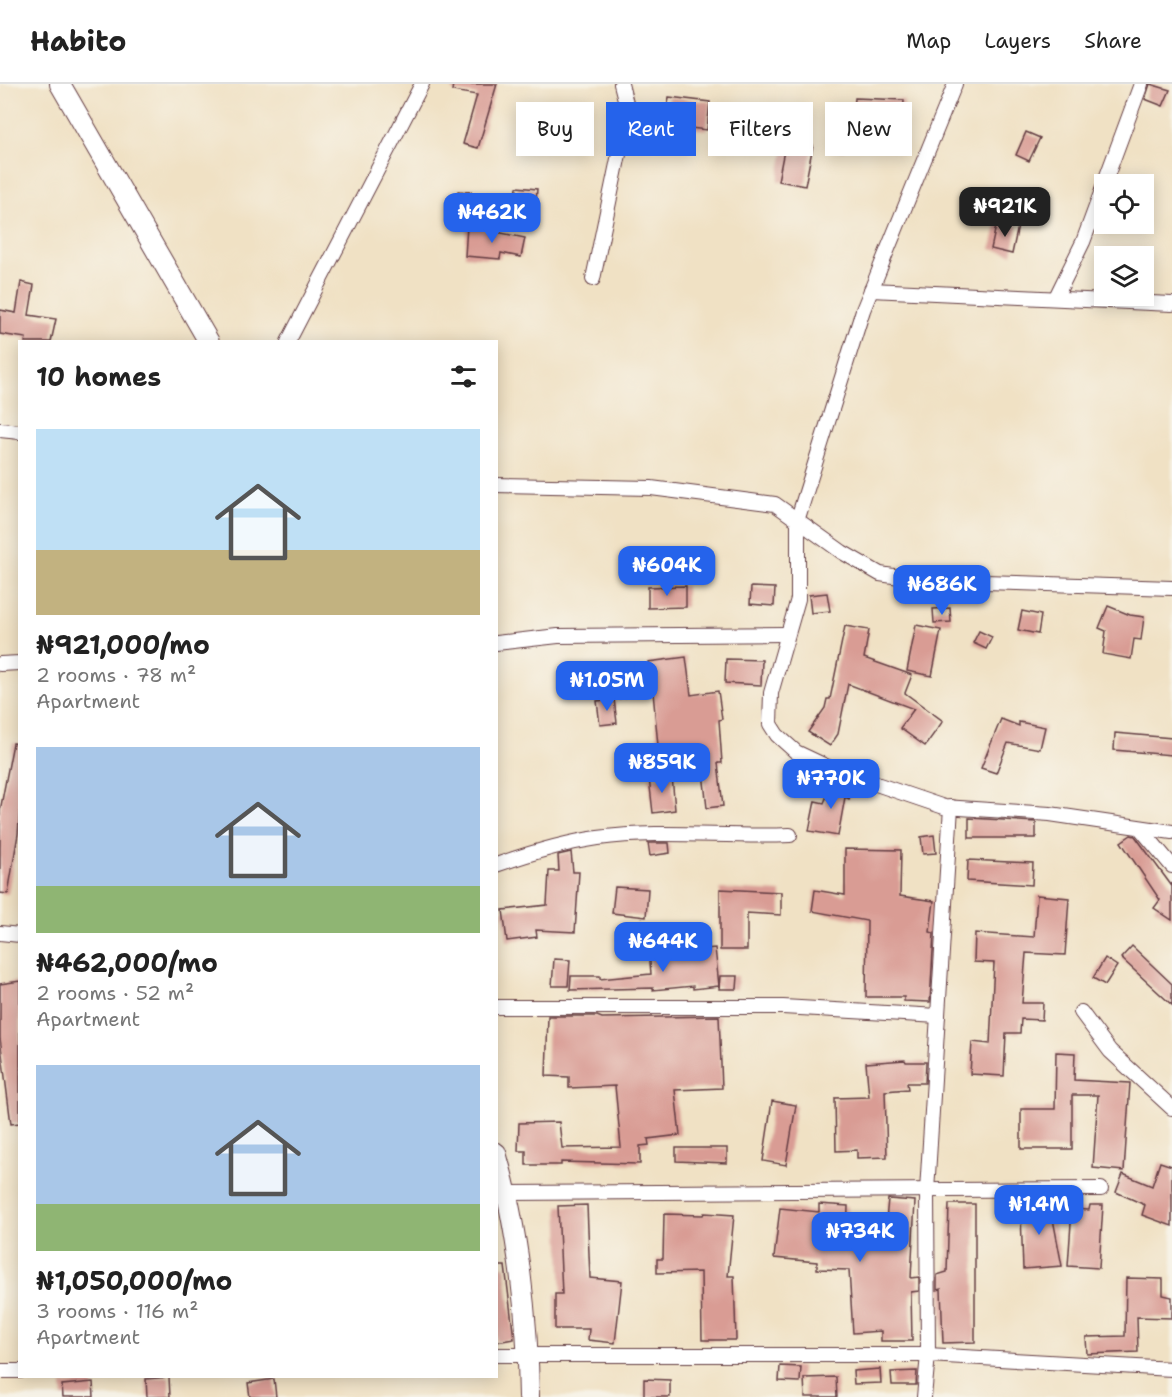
<!DOCTYPE html>
<meta charset="utf-8">
<style>
body{margin:0;font-family:"Shantell Sans",sans-serif;background:#f6f6f6;color:#222;height:100vh;display:flex;flex-direction:column;font-size:22px;white-space:nowrap}
*{box-sizing:border-box;margin:0}
p{font-size:20px;color:#767676}
.icon{flex:none;width:33px;height:33px;fill:none;stroke:currentColor;stroke-width:2;stroke-linecap:round;stroke-linejoin:round}
.map{position:relative;flex:1;overflow:hidden}
.drawer{position:absolute;left:18px;top:256px;width:480px;height:1038px;display:flex;flex-direction:column;background:#fff;border-radius:0px;box-shadow:0 3px 15px #0003}
.drawer>*{flex:none}
.banner{position:absolute;left:516px;top:18px;width:566px;height:54px;display:flex;gap:12px}
.controls{position:absolute;left:1094px;top:90px;display:grid;gap:12px}
.controls a{display:grid;place-items:center;width:60px;height:60px;border-radius:0px;background:#fff;box-shadow:0 3px 15px #0003;font-size:30px}
.price{position:absolute;translate:-50% -51px;padding:0 14px;border-radius:12px;background:#2563eb;color:#fff;font-size:20px;line-height:39px;filter:drop-shadow(0 2px 3px #0008)}
.price::after{content:'';position:absolute;left:50%;top:36px;width:18px;height:14px;margin-left:-9px;background:inherit;clip-path:polygon(0 0,100% 0,50% 100%)}
.price.current{background:#222;color:#fff}
ul{padding:0;list-style:none}
li{display:grid;align-content:center;gap:12px;height:318px;padding:0 18px}
li span{display:grid;place-items:center;height:186px;border-radius:0px;color:#555}
li>.icon{margin-inline-start:auto}
span .icon{width:108px;height:108px;fill:#fffc;stroke-width:1}
li b{font-size:26px}
h2{display:flex;justify-content:space-between;align-items:center;height:72px;padding:0 18px;font-size:26px}
.tag{padding:0 21px;border-radius:0px;background:#fff;box-shadow:0 3px 15px #0003;font-size:21px;line-height:54px}
.tag.current{background:#2563eb;color:#fff}
header{display:flex;align-items:center;gap:36px;box-sizing:border-box;height:84px;padding:0 30px;background:#fff;border-bottom:2px solid #e0e0e0}
header strong{font-size:28px}
nav{display:flex;gap:33px;margin-inline-start:auto;font-size:21px}
.map>svg:first-child{display:block}
</style>
<header>
<strong>Habito</strong>
<nav><a>Map</a><a>Layers</a><a>Share</a></nav>
</header>
<div class="map">
<svg width="1172" height="1313" viewBox="0 0 1172 1313">
<rect width="100%" height="100%" fill="#f7f3e8"/>
<filter id="ink" filterUnits="userSpaceOnUse"><feTurbulence type="fractalNoise" baseFrequency=".0167" numOctaves="2"/><feDisplacementMap in="SourceGraphic" scale="12" xChannelSelector="R" yChannelSelector="G"/><feConvolveMatrix kernelMatrix="1 2 1 2 8 2 1 2 1" color-interpolation-filters="sRGB"/></filter>
<filter id="wash" filterUnits="userSpaceOnUse"><feTurbulence type="fractalNoise" baseFrequency=".008" numOctaves="4" result="noise"/><feDisplacementMap in="SourceGraphic" scale="24" xChannelSelector="R" yChannelSelector="G"/><feGaussianBlur stdDeviation="1.35" result="paint"/><feColorMatrix in="noise" values="0 0 0 0 0 0 0 0 0 0 0 0 0 0 0 0 0 1.4 0 .05"/><feComposite in="paint" operator="in"/></filter>
<g filter="url(#wash)">
<rect width="100%" height="100%" fill="#f0e1c4"/>
<g id="blocks">
<!-- building -->
<g fill="#d99c94">
<path d="M453 0H497L478 64 463 60 477 11 452 7Z"/>
<path d="M1150 0 1170 6 1163 22 1145 15Z"/>
<path d="M669 13 710 18 707 46 665 41Z"/>
<path d="M855 14 904 16 903 41 853 39Z"/>
<path d="M834 25 847 27 844 67 831 66Z"/>
<path d="M1026 48 1040 54 1029 77 1016 71Z"/>
<path d="M786 56 813 61 805 102 778 97Z"/>
<path d="M517 103 537 105 535 129 515 127Z"/>
<path d="M458 107 471 108 469 124 456 122Z"/>
<path d="M997 137 1018 142 1012 170 991 165Z"/>
<path d="M467 142 525 154 521 173 501 169 500 175 465 172Z"/>
<path d="M21 198 34 201 29 231 56 235 51 258H25L26 254 0 250V226L16 229Z"/>
<path d="M686 502V523L648 524V503Z"/>
<path d="M751 503 775 504 774 522 750 520Z"/>
<path d="M827 509 830 527 811 529 809 511Z"/>
<path d="M1108 522 1130 531 1144 533 1141 556 1134 555 1131 575 1103 570 1106 547 1099 544Z"/>
<path d="M950 524 951 538 934 539 933 525Z"/>
<path d="M1022 527 1041 531 1038 550 1018 546Z"/>
<path d="M916 541 941 546 932 592 907 587Z"/>
<path d="M845 542 869 546 864 574 912 591 905 609 943 637 925 662 900 644 914 625 848 600 838 650 830 662 808 648 825 624 827 615H830Z"/>
<path d="M979 547 992 553 986 565 973 559Z"/>
<path d="M686 573 691 611 718 607 722 635 719 636 722 679H718L723 722 707 724 702 680 660 683 653 608 617 615 612 590 648 583V578Z"/>
<path d="M726 575 762 576 761 601 725 599Z"/>
<path d="M614 615 617 639 600 641 597 617Z"/>
<path d="M1001 635 1019 642V638L1045 643 1040 665 1008 659 996 689 981 684Z"/>
<path d="M1115 649 1172 654V671L1114 666Z"/>
<path d="M13 659 20 660V723L18 750 8 810 0 809V727Z"/>
<path d="M672 692 675 726 653 729 649 694Z"/>
<path d="M834 695 854 702 849 715 845 713 838 752 809 747 815 717 824 719Z"/>
<path d="M969 734 1036 738V754H969Z"/>
<path d="M934 751 936 769 923 770 921 753Z"/>
<path d="M1131 751 1135 752 1171 801 1172 799V836L1154 824 1160 816 1121 758Z"/>
<path d="M648 759H669L670 769 650 772Z"/>
<path d="M845 765 901 766 900 812 934 817 930 848 934 849 930 918 904 917V913H866L867 837 812 827 815 806 845 811Z"/>
<path d="M571 768 573 788H579L575 848 536 846 537 853 507 857 503 826 547 821 549 787H559L558 771Z"/>
<path d="M968 776 1033 779 1032 801 967 797Z"/>
<path d="M615 803 648 805 646 833 612 829Z"/>
<path d="M720 805 781 808V831L747 829V866H720Z"/>
<path d="M1037 811 1069 814 1065 871 1026 869 1022 919H1043L1042 936 1021 935 1020 949H1006L1004 992 970 990 972 958 990 960 994 879 974 878 975 849 1034 853Z"/>
<path d="M1132 862 1172 900V921L1121 874Z"/>
<path d="M675 864V868L715 864 719 902 693 905V902L653 906V904L570 906 571 892H600V895L651 890 649 867Z"/>
<path d="M1105 874 1117 882 1105 901 1093 894Z"/>
<path d="M554 875 570 876 568 902H552Z"/>
<path d="M720 892H738L737 905H719Z"/>
<path d="M20 897V1039L11 1040 0 954V900Z"/>
<path d="M548 932H597L602 934 719 932 722 1004 675 1006 680 1051 648 1055 649 1061 640 1062V1080L561 1078V1081H526V1067H518L519 1039 559 1038 562 1064 621 1063 615 1002 569 1004V993L546 992Z"/>
<path d="M1056 968 1075 969 1074 996 1130 999 1124 1087 1093 1084 1098 1011H1072V1065H1021V1025H1055Z"/>
<path d="M905 976 906 978H926L925 999H907L908 1005 885 1007 887 1073 857 1074V1066L836 1067 835 1014 869 1013 866 979Z"/>
<path d="M772 1017 796 1021 786 1081 763 1077Z"/>
<path d="M676 1064H727V1079L676 1077Z"/>
<path d="M1160 1078 1172 1082V1142L1142 1131 1145 1121 1116 1108 1123 1090 1152 1102Z"/>
<path d="M1049 1114 1062 1182 1023 1185 1021 1130 1029 1129 1027 1115Z"/>
<path d="M888 1115 915 1117 911 1194 919 1193V1207L911 1208 912 1257H881V1247L853 1249 849 1186 817 1185V1178L774 1174 780 1124 819 1128V1120L848 1122 847 1157 884 1158Z"/>
<path d="M949 1120H975V1258L943 1259 941 1205 937 1206V1191L947 1188Z"/>
<path d="M587 1121 590 1194 622 1197 615 1259 588 1256 589 1245H555V1210H562L558 1122Z"/>
<path d="M1090 1121H1103L1099 1184 1068 1182 1072 1125 1089 1126Z"/>
<path d="M704 1129 734 1131 728 1192H734L736 1256H702L701 1188 657 1189V1175H663L664 1130 703 1131Z"/>
<path d="M496 1182H505L514 1255 496 1258Z"/>
<path d="M1126 1194 1163 1195V1211L1172 1213V1234L1137 1233 1138 1268 1087 1270 1086 1253 1125 1252Z"/>
<path d="M780 1282 801 1283 800 1298 779 1297Z"/>
<path d="M880 1285 881 1299 854 1300 853 1287Z"/>
<path d="M917 1287 916 1301H892L891 1288Z"/>
<path d="M169 1293 170 1313H147L146 1295Z"/>
<path d="M836 1293 837 1313H805L804 1294Z"/>
<path d="M274 1295 276 1313H250L248 1299Z"/>
<path d="M644 1295 670 1296V1313H644Z"/>
<path d="M93 1298 94 1313H63L62 1301Z"/>
</g>
</g>
</g>
<g filter="url(#ink)">
<use href="#blocks" fill-opacity="0" stroke="#633c42" stroke-width="1.5"/>
<g fill="none" stroke-linecap="round" stroke-linejoin="round">
<defs>
<g id="street">
<path d="M955 0 863 226 798 434V515L771 609 770 640 777 651 796 668 832 685 944 723 1050 730 1172 748"/>
<path d="M1104 100 1141 0"/>
<path d="M593 195 628 27 621 0"/>
<path d="M871 206 1172 220"/>
<path d="M1056 213 1083 158 1104 101"/>
<path d="M288 258 422 0"/>
<path d="M0 346 20 348"/>
<path d="M496 401 651 404 775 420 842 468 880 490 920 496 1172 504"/>
<path d="M496 559 558 552 786 550"/>
<path d="M0 580 20 579"/>
<path d="M1141 745 1172 782"/>
<path d="M496 781C530 769 562 759 598 754 662 745 726 754 790 751"/>
<path d="M0 849 20 851"/>
<path d="M496 923H783L938 932"/>
<path d="M1081 928 1110 967 1172 1024"/>
<path d="M508 1109 1101 1105"/>
<path d="M496 1271H928L1172 1285"/>
<path d="M0 1287H20"/>
<path d="M924 1313 928 1271 927 1107 951 723"/>
</g>
<g id="secondary">
<path d="M60 0 209 258"/>
<path d="M496 1069C518 1143 528 1236 529 1313"/>
</g>
</defs>
<!-- street casing -->
<use href="#street" stroke="#633c42" stroke-width="16"/>
<!-- secondary casing -->
<use href="#secondary" stroke="#633c42" stroke-width="22"/>
<!-- street -->
<use href="#street" stroke="#fff" stroke-width="14"/>
<!-- secondary -->
<use href="#secondary" stroke="#fff" stroke-width="20"/>
</g>
</g>
</svg>
<div class="controls">
<a><svg class="icon" aria-label="locate" viewBox="0 0 24 24"><circle cx="12" cy="12" r="6"/><path d="M12 2v4M12 18v4M2 12h4M18 12h4"/></svg></a>
<a><svg class="icon" aria-label="layers" viewBox="0 0 24 24"><path d="M12 4l9 5-9 5-9-5zM3 14l9 5 9-5"/></svg></a>
</div>
<b class="price current" style="left:1005px;top:154px">₦921K</b>
<b class="price" style="left:492px;top:160px">₦462K</b>
<b class="price" style="left:667px;top:513px">₦604K</b>
<b class="price" style="left:942px;top:532px">₦686K</b>
<b class="price" style="left:607px;top:628px">₦1.05M</b>
<b class="price" style="left:662px;top:710px">₦859K</b>
<b class="price" style="left:831px;top:726px">₦770K</b>
<b class="price" style="left:663px;top:889px">₦644K</b>
<b class="price" style="left:1039px;top:1152px">₦1.4M</b>
<b class="price" style="left:860px;top:1179px">₦734K</b>
<div class="banner">
<a class="tag">Buy</a>
<a class="tag current">Rent</a>
<a class="tag">Filters</a>
<a class="tag">New</a>
</div>
<section class="drawer">
<h2>10 homes<svg class="icon" aria-label="filters" viewBox="0 0 24 24"><path d="M4 7h16M4 17h16"/><circle cx="9" cy="7" r="2"/><circle cx="15" cy="17" r="2"/></svg></h2>
<ul>
<li><span style="background:linear-gradient(#bfe0f5 65%,#c2b280 0)"><svg class="icon" aria-label="home" viewBox="0 0 24 24"><path d="M3 11l9-7 9 7M6 9v11h12V9"/></svg></span><div><b>₦921,000/mo</b><p>2 rooms · 78 m²</p><p>Apartment</p></div></li>
<li><span style="background:linear-gradient(#a9c7e8 75%,#8fb573 0)"><svg class="icon" aria-label="home" viewBox="0 0 24 24"><path d="M3 11l9-7 9 7M6 9v11h12V9"/></svg></span><div><b>₦462,000/mo</b><p>2 rooms · 52 m²</p><p>Apartment</p></div></li>
<li><span style="background:linear-gradient(#a9c7e8 75%,#8fb573 0)"><svg class="icon" aria-label="home" viewBox="0 0 24 24"><path d="M3 11l9-7 9 7M6 9v11h12V9"/></svg></span><div><b>₦1,050,000/mo</b><p>3 rooms · 116 m²</p><p>Apartment</p></div></li>
</ul>
</section>
</div>
